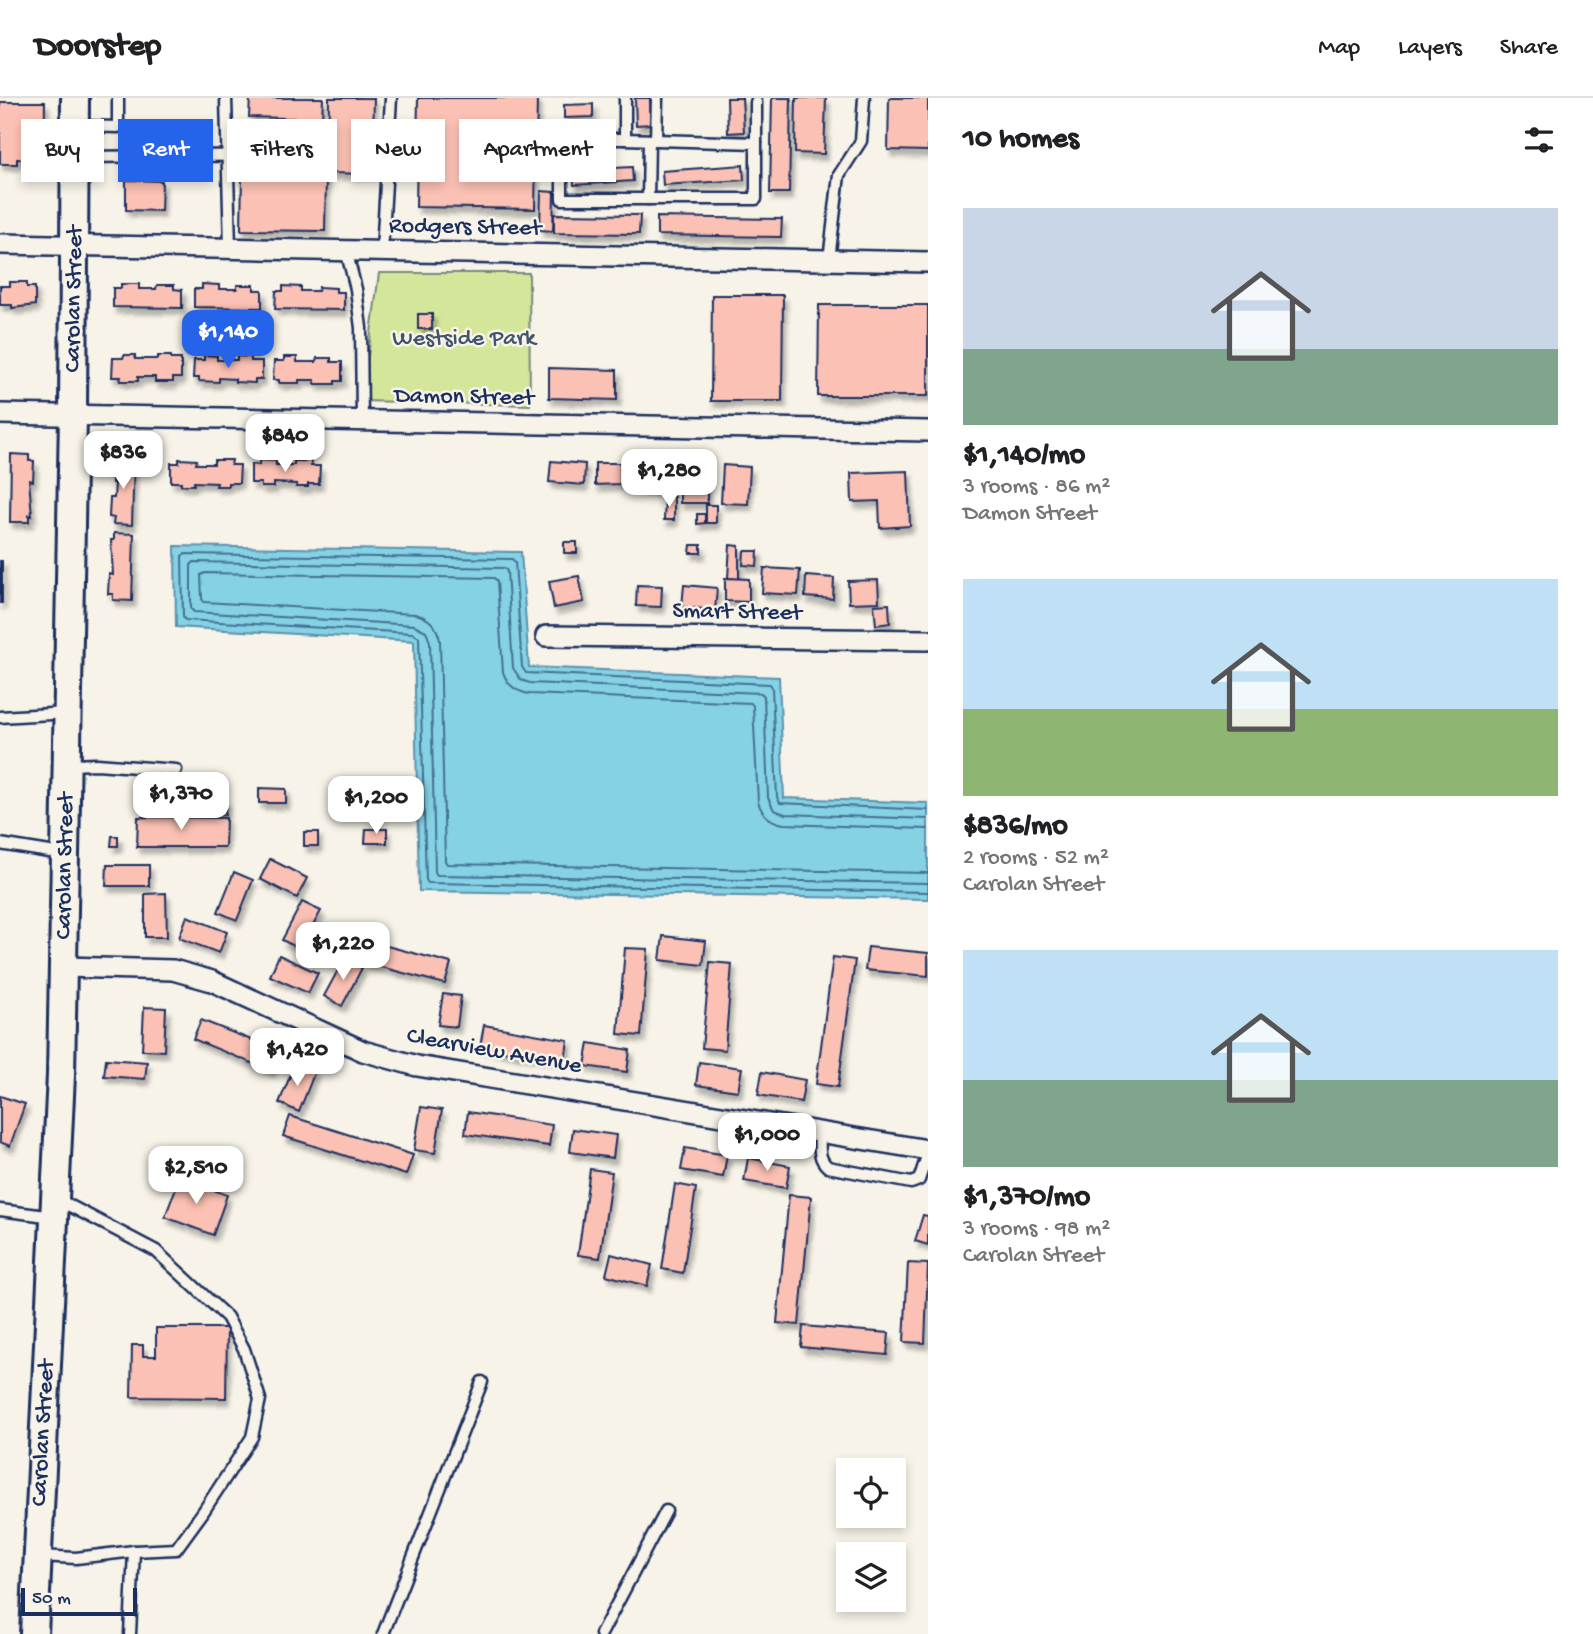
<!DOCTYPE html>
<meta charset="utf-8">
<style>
body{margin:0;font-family:"Gochi Hand",sans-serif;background:#f2f2f2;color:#202124;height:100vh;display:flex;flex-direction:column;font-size:26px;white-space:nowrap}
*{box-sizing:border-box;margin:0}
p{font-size:23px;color:#757577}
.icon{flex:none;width:38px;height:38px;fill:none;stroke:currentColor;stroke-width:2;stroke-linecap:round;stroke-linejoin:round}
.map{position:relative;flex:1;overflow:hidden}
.drawer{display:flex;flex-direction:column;background:#fff;width:665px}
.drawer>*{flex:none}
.top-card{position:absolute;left:21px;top:21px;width:665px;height:63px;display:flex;gap:14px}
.fabs{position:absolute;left:836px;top:1360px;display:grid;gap:14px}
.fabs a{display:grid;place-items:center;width:70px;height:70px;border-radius:0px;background:#fff;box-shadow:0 4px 10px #0003;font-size:35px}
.scale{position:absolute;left:21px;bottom:18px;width:116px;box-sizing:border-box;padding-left:7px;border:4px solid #1b2f5e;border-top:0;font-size:19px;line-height:24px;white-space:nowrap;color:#1b2f5e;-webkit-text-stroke:5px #f7f3e8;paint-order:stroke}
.price{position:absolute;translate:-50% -60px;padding:0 16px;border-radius:14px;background:#fff;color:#222;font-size:23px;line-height:46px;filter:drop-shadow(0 2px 4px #0008)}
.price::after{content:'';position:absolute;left:50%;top:42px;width:21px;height:16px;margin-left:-10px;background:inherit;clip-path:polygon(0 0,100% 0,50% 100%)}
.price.selected{background:#2563eb;color:#fff}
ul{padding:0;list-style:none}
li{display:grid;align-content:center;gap:14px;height:371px;padding:0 35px}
li span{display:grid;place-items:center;height:217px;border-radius:0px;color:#555}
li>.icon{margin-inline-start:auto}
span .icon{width:126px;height:126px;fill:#fffc;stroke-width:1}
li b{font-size:30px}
h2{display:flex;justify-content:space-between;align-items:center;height:84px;padding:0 35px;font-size:30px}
.pill{padding:0 24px;border-radius:0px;background:#fff;box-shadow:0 4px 10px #0003;font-size:24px;line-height:63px}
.pill.selected{background:#2563eb;color:#fff}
header{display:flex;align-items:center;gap:42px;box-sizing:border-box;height:98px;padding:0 35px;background:#fff;border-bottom:2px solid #e0e0e0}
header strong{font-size:33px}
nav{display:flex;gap:38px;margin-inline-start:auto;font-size:24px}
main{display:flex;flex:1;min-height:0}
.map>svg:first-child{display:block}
</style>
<header>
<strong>Doorstep</strong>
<nav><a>Map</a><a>Layers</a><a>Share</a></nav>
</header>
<main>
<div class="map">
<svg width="928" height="1536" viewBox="0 0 928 1536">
<defs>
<filter id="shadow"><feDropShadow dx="3.5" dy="6" stdDeviation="2" flood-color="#0004"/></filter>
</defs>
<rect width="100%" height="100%" fill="#f7f3e8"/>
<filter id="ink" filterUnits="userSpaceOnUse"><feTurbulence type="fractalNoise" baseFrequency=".0143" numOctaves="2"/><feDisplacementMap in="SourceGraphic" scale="14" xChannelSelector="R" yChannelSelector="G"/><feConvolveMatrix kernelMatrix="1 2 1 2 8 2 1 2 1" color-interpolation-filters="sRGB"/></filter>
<g filter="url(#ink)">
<!-- green -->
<path fill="#d4e69a" stroke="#788a7c" stroke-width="2" d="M379 175H529L530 307 362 303Z"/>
<!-- water -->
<path fill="#85d2e4" stroke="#5b91ae" stroke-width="2" d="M175 448 521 454 529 569 779 579 784 700 928 705V801L419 793 414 543 176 529Z"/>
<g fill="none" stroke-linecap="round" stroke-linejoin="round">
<!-- shore -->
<g stroke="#457094" stroke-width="2">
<path d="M928 712 780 705 777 699 772 589 770 586 526 575 522 569 515 464 512 461 185 456 182 458 183 519 185 522 412 535 419 539 426 782 428 785 928 794"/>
<path d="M928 721 785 716 774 712 768 700 764 598 761 595 530 585 521 582 513 570 507 473 504 470 194 464 191 467V511L194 514 414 527 426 533 430 544 435 774 437 777 928 785"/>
<path d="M928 731 784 726C771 724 762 717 758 704L753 608 751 605 530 596C516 594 507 587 503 574L497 483 494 480 205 475 201 477 202 501 204 504 415 516C429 519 437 528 440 542L445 763 447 766 928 775"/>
</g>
</g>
<!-- building -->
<g fill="#fbc1b4" stroke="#1b2f5e" stroke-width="2" filter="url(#shadow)">
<path d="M250 0H323L322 21 249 19Z"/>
<path d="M329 0H374L372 76 328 75Z"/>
<path d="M418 0H537L535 111 416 109Z"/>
<path d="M635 0H650L651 26 636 27Z"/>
<path d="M727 0H742L744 34 728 35Z"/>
<path d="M772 0H791L789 95H770Z"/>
<path d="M796 0H826L824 56 795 55Z"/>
<path d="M889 0H928V53L888 52Z"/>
<path d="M0 4H45L44 61H17V66H0Z"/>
<path d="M593 6V19L564 20V7Z"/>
<path d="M743 67 744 82 663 87 662 73Z"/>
<path d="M632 69 633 83 574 87 573 72Z"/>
<path d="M242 76 326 77 325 133 241 132Z"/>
<path d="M126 82 162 83 161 113 126 112Z"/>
<path d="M541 93 554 94 553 133 540 132Z"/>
<path d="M554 116 640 117 639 136 554 135Z"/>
<path d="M657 119 782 121 781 139 657 137Z"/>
<path d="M10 184H27V189H35V207L12 210V207H0V188H10Z"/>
<path d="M121 186H139V191H156L157 187H174V191L182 192V210L113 209V190H121Z"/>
<path d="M202 186 219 187V191H237V187H254V192H262V210L194 209V191H202Z"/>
<path d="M283 188 301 189V193H318L319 189 336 190V194H344V212L275 211 276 193H283Z"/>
<path d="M712 197H783L782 303H711Z"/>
<path d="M819 207H928V298H818Z"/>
<rect x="418" y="216" width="14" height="15"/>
<path d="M124 257H135V261H158V258H171V261H181V280H173V284H155V279H138V283H120L121 279H112L113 260H123Z"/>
<path d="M204 257 217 258V262H237V258L251 259V263H262V281H255V285L235 284V281L219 280V284L199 283V280H193L194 262H204Z"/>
<path d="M284 259H297V264H316L317 260H331V264H342V283H335V286H315V282H299V285H279V282H273L274 263H284Z"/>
<path d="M549 270 617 272V302L549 300Z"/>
<path d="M11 356 29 357V363H34L33 383 29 382 32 418 29 417V424H10Z"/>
<path d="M115 359H134L132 427 113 426 114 420 109 419 110 400H114L115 385H112V365H115Z"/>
<path d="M179 361 197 362 196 366H214V362H232L231 367H240L239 385H228V388H216L217 385 194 384V387H181V384H171V365H179Z"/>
<path d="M259 362 276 363V367H294V363H311V368H320L319 386H308V389H296L297 386 274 385V389H261V385H251V366L259 367Z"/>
<path d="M551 363 585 366 584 387 549 384Z"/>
<path d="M595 365H620V386L595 387Z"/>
<rect x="680" y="367" width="27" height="38"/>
<path d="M723 367 750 369 748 406 721 405Z"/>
<rect x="640" y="369" width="24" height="22"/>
<path d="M908 373 910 428 880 430 879 403 852 404 851 375Z"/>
<path d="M665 399H674V422H664Z"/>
<rect x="706" y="407" width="10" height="18"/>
<path d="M697 416H705V425L697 426Z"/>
<path d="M114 435 134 436 132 503 113 502V496H108L109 476 113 477 111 442H114Z"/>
<rect x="564" y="444" width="13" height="11"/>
<path d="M691 447H701V455H690Z"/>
<path d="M730 447 739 448V481L728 480Z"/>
<path d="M744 453H758L757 468 743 467Z"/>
<rect x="0" y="463" width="2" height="42"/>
<path d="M764 470 800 472 798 497 762 495Z"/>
<path d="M579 478 584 504 554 510 549 483Z"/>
<path d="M806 478 834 480 833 501 805 499Z"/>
<path d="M725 480 749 481V504L725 503Z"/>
<path d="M878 482 879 504 849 505 848 483Z"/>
<path d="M637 487 662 488 661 509 636 508Z"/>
<path d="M684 487 717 490 715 512 682 509Z"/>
<path d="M889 506 890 525 876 527 874 507Z"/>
<path d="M259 690 286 691V705H259Z"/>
<path d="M211 701 226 702 225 717 211 716Z"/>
<path d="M138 719 226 720 225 749H137Z"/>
<path d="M366 731H387V745H365Z"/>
<rect x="304" y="734" width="14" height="14"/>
<path d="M112 738H118V748H111Z"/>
<path d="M270 761 307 780 297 800 260 781Z"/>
<path d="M107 767H149V788H106Z"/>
<path d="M234 774 253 782 237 822 218 814Z"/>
<path d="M166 795 167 839H145V796Z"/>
<path d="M302 804 321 813 300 851 282 842Z"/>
<path d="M187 818 227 834 219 855 179 840Z"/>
<path d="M663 838 706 843 703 867 660 862Z"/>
<path d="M368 843 451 865 445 886 362 864Z"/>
<path d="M868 849 928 855V878L865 872Z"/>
<path d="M625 850 648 851 641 938 618 936Z"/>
<path d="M279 857 318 875 308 895 270 878Z"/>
<path d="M833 859 855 862 838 989 816 986Z"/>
<path d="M344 861 362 870 342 908 324 898Z"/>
<path d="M710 864 732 866 725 952 702 950Z"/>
<path d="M443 896 461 898 457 929 438 927Z"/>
<path d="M144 909 166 910 164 953 142 952Z"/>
<path d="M201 922 279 953 271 973 193 941Z"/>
<path d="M484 927 568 942 565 963 480 949Z"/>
<path d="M589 945 630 952 627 974 585 968Z"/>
<path d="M106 961 147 964 145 981 104 978Z"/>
<path d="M699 964 742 970 738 993 696 987Z"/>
<path d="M295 966 315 973 299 1014 279 1005Z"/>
<path d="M762 974 805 982 801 1004 758 997Z"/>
<path d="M0 998 25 1006 10 1048 0 1044Z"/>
<path d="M421 1009 442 1012 435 1055 414 1052Z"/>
<path d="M468 1014 552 1027 549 1048 465 1036Z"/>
<path d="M290 1018 413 1057 406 1077 283 1038Z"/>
<path d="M573 1031 616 1037 613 1060 570 1054Z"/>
<path d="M685 1050 727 1057 723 1079 681 1072Z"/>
<path d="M748 1060 790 1068 786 1090 744 1083Z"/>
<path d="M590 1071 612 1074 600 1160 578 1157Z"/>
<path d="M180 1079 227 1097 213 1137 165 1119Z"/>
<path d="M675 1086 696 1090 683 1175 662 1171Z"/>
<path d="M789 1097 811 1099 799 1227 777 1225Z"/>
<path d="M923 1117 928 1118V1147L915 1143Z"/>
<path d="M611 1156 652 1167 647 1188 606 1177Z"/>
<path d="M908 1165 928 1166 925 1245 904 1244Z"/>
<path d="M803 1228 889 1235 887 1257 801 1249Z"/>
<path d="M156 1230H227L226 1300 131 1299 132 1247H143V1258H156Z"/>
</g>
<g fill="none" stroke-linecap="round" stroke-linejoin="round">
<defs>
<g id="lane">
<path d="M226 0 230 150"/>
<path d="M625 0V41L656 42 657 0"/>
<path d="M76 28 118 29V0"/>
<path d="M625 41H562V101H756V45L656 42"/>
<path d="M756 45V4"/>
<path d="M77 59 290 57"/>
<path d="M648 101 649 42"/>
<path d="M346 152 356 191 361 230 362 323"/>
<path d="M382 153 391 0"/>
<path d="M829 162 839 77 861 43 864 0"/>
<path d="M0 619 68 615"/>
<path d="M68 667 97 666 176 672"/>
<path d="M0 746 62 756"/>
<path d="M820 1035C820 1048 817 1060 828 1069L911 1085 919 1082 928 1055"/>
<path d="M57 1101 156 1153 227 1219 244 1251 260 1301 252 1339 203 1414 176 1451 134 1453"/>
<path d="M0 1112 54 1119"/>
<path d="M40 1458 76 1460 134 1453 130 1536"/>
<path d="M383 1536 482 1284"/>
<path d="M601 1536 666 1413"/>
</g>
<g id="street">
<path d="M0 146 928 164"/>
<path d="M0 316 928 333"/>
<path d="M546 538 928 542"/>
<path d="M64 869 173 872 212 883 363 953 417 968 928 1052"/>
</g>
<path id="secondary" d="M34 1536 61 977 73 317 75 0"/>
</defs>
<!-- lane casing -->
<use href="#lane" stroke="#1b2f5e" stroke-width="15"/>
<!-- street casing -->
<use href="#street" stroke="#1b2f5e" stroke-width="24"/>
<!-- secondary casing -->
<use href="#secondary" stroke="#1b2f5e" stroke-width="32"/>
<!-- lane -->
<use href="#lane" stroke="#f7f3e8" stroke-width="10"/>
<!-- street -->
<use href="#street" stroke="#f7f3e8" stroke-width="19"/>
<!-- secondary -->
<use href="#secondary" stroke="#f7f3e8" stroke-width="26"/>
</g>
</g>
<g text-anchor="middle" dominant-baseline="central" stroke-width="5" stroke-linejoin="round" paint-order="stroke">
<!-- street labels -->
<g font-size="24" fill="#1b2f5e" stroke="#f7f3e8">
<text transform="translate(465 130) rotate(1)">Rodgers Street</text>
<text transform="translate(75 201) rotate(-89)">Carolan Street</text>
<text transform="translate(464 300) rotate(1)">Damon Street</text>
<text transform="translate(737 515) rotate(1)">Smart Street</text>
<text transform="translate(66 768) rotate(-89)">Carolan Street</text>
<text transform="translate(494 954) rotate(10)">Clearview Avenue</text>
<text transform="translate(44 1335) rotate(-87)">Carolan Street</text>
</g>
<!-- park labels -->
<g font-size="24" fill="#40546a" stroke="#f7f3e8">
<text x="464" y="241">Westside Park</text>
</g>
</g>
</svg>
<div class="fabs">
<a><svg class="icon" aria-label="locate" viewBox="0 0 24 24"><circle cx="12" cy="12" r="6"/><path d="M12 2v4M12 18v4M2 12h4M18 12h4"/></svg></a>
<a><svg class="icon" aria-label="layers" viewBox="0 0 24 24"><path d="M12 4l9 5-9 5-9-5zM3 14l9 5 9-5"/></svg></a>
</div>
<div class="scale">50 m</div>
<b class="price selected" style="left:228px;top:272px">$1,140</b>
<b class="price" style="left:285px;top:376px">$840</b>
<b class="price" style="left:123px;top:393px">$836</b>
<b class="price" style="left:669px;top:411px">$1,280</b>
<b class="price" style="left:181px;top:734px">$1,370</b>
<b class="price" style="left:376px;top:738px">$1,200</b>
<b class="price" style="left:343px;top:884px">$1,220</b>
<b class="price" style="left:297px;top:990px">$1,420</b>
<b class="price" style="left:767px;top:1075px">$1,000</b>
<b class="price" style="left:196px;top:1108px">$2,510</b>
<div class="top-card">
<a class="pill">Buy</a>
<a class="pill selected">Rent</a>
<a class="pill">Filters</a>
<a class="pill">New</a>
<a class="pill">Apartment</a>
</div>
</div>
<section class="drawer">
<h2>10 homes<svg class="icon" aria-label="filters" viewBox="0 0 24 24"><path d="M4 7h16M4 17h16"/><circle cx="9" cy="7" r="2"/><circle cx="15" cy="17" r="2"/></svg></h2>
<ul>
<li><span style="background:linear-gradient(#c9d6e8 65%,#7fa58c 0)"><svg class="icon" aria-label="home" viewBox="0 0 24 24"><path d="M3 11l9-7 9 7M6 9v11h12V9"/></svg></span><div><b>$1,140/mo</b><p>3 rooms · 86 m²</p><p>Damon Street</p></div></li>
<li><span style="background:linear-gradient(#bfe0f5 60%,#8fb573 0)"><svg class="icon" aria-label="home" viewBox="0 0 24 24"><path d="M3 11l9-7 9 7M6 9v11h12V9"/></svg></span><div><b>$836/mo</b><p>2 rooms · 52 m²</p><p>Carolan Street</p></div></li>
<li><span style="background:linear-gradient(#bfe0f5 60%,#7fa58c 0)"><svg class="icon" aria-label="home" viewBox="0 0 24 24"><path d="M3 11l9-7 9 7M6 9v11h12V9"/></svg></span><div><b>$1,370/mo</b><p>3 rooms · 98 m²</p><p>Carolan Street</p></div></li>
</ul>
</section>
</main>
